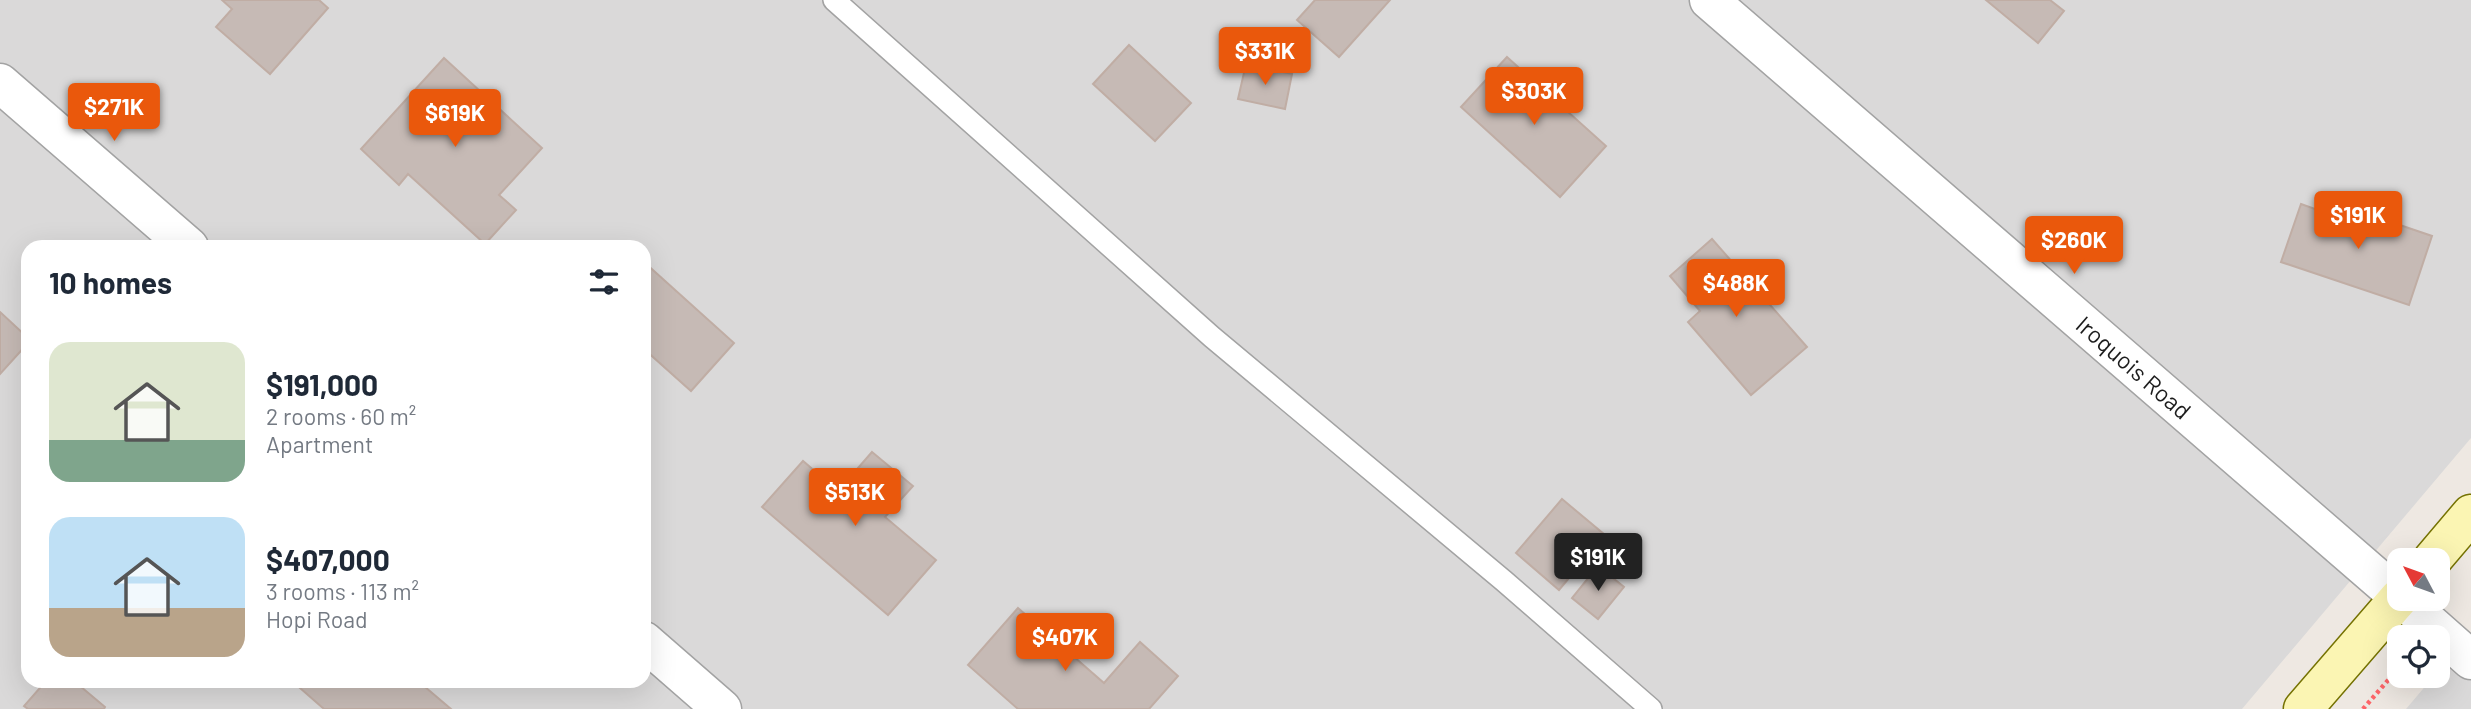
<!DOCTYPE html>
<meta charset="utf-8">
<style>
body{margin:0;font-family:Barlow,sans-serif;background:#f2f2f3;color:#1f2937;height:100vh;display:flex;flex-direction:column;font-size:26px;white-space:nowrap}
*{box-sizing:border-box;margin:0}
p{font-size:23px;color:#747a83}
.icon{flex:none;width:38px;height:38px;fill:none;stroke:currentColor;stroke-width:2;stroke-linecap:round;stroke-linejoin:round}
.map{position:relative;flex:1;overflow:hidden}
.panel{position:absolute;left:21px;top:240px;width:630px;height:448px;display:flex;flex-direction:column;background:#fff;border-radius:21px;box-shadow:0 7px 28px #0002}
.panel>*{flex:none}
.needle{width:46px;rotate:311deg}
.buttons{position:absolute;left:2387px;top:548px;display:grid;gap:14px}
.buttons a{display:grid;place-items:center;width:63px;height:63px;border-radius:14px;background:#fff;box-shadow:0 7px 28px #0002;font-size:35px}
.price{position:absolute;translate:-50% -60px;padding:0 16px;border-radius:7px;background:#ea580c;color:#fff;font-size:23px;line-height:46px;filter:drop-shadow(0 2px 4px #0008)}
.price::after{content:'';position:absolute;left:50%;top:42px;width:21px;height:16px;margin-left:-10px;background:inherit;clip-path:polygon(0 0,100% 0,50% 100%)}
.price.selected{background:#222;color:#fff}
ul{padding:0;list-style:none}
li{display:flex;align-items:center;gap:21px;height:175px;padding:0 28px}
li span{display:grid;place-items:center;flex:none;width:196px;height:140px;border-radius:21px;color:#555}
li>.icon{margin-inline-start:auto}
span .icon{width:84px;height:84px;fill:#fffc;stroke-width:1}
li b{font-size:30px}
h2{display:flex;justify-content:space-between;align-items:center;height:84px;padding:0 28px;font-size:30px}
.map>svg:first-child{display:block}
</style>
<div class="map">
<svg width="2471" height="709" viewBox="0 0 2471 709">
<rect width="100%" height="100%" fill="#eee8e2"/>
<!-- residential -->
<g fill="#dad9d9" fill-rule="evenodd">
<path d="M0 0H2471V438L2242 709H0ZM28 247H644V681H28Z"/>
<path d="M2471 633V709H2406L2434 676H2438V672Z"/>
</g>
<!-- building -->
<g fill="#c6bab5" stroke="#c0ada4" stroke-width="2">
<path d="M222 0H319L328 8 270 74 216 27 232 9Z"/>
<path d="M1315 0H1390L1339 57 1297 20Z"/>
<path d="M1986 0H2050L2064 11 2038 43Z"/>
<path d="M1129 45 1191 103 1155 141 1093 84Z"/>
<path d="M1507 57 1606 146 1560 197 1461 107Z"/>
<path d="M444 58 542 148 499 195 516 210 485 244 408 174 399 185 361 149Z"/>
<path d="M1246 64 1292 74 1285 109 1238 99Z"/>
<path d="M2301 204 2337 217 2341 205 2432 236 2409 305 2281 262Z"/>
<path d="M1712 239 1807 347 1751 395 1688 322 1700 311 1670 276Z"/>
<path d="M644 262 734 343 691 391 644 349Z"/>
<path d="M0 312 28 338V343L0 374Z"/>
<path d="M872 452 913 486 885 517 936 560 888 615 762 507 803 461 838 491Z"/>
<path d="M1562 499 1605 535 1559 590 1516 553Z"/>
<path d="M1598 566 1624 587 1598 619 1572 598Z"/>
<path d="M1018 608 1104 683 1140 642 1178 676 1149 709H1018L968 665Z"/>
<path d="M46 681H74L105 707 104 709H28L24 706Z"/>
<path d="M292 681H418L451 709H324Z"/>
</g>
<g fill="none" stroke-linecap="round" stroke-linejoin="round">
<defs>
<path id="lane" d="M834 0 1212 337 1504 581 1651 709"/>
<g id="street">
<path d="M1709 0 2399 597"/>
<path d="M0 83 189 247"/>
<path d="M2401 598 2471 660"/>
<path d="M644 641 722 709"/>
</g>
<g id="secondary">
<path d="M2432 560 2471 514"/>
<path d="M2303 709 2399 598"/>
</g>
</defs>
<!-- lane casing -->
<use href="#lane" stroke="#a3a3a3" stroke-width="24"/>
<!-- street casing -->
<use href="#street" stroke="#a3a3a3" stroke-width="41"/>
<!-- secondary casing -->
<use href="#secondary" stroke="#757202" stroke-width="41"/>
<!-- path -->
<path stroke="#fd6468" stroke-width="4.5" stroke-dasharray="3.5 3.5" stroke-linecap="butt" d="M2363 709 2397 670"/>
<!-- lane -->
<use href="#lane" stroke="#fff" stroke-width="21"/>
<!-- street -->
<use href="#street" stroke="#fff" stroke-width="38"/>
<!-- secondary -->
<use href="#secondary" stroke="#fbf5b3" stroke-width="38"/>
</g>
<g text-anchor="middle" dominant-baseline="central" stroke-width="5" stroke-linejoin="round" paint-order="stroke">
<!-- street labels -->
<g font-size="24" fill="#1c1c1c" stroke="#fff">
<text transform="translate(2134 367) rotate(41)">Iroquois Road</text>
</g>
</g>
</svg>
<div class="buttons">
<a><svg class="needle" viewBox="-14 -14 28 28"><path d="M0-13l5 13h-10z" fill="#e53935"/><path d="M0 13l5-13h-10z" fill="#747a83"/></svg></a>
<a><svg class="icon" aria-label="locate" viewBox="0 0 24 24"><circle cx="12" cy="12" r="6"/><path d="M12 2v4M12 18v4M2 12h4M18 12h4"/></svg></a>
</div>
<b class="price" style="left:1265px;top:87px">$331K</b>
<b class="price" style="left:1534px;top:127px">$303K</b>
<b class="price" style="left:114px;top:143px">$271K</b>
<b class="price" style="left:455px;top:149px">$619K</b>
<b class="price" style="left:2358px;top:251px">$191K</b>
<b class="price" style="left:2074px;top:276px">$260K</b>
<b class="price" style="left:1736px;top:319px">$488K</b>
<b class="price" style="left:855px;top:528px">$513K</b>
<b class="price selected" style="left:1598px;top:593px">$191K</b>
<b class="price" style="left:1065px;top:673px">$407K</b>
<section class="panel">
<h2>10 homes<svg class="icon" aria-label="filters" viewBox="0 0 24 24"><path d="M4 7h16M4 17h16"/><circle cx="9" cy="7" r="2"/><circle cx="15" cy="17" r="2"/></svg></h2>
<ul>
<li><span style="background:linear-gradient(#dfe7d0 70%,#7fa58c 0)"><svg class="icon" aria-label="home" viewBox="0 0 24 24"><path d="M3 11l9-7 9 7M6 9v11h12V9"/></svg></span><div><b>$191,000</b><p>2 rooms · 60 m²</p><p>Apartment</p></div></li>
<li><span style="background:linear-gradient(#bfe0f5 65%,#b9a48a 0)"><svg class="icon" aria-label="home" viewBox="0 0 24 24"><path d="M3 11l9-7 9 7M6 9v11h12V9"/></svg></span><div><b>$407,000</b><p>3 rooms · 113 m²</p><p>Hopi Road</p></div></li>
</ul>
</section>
</div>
